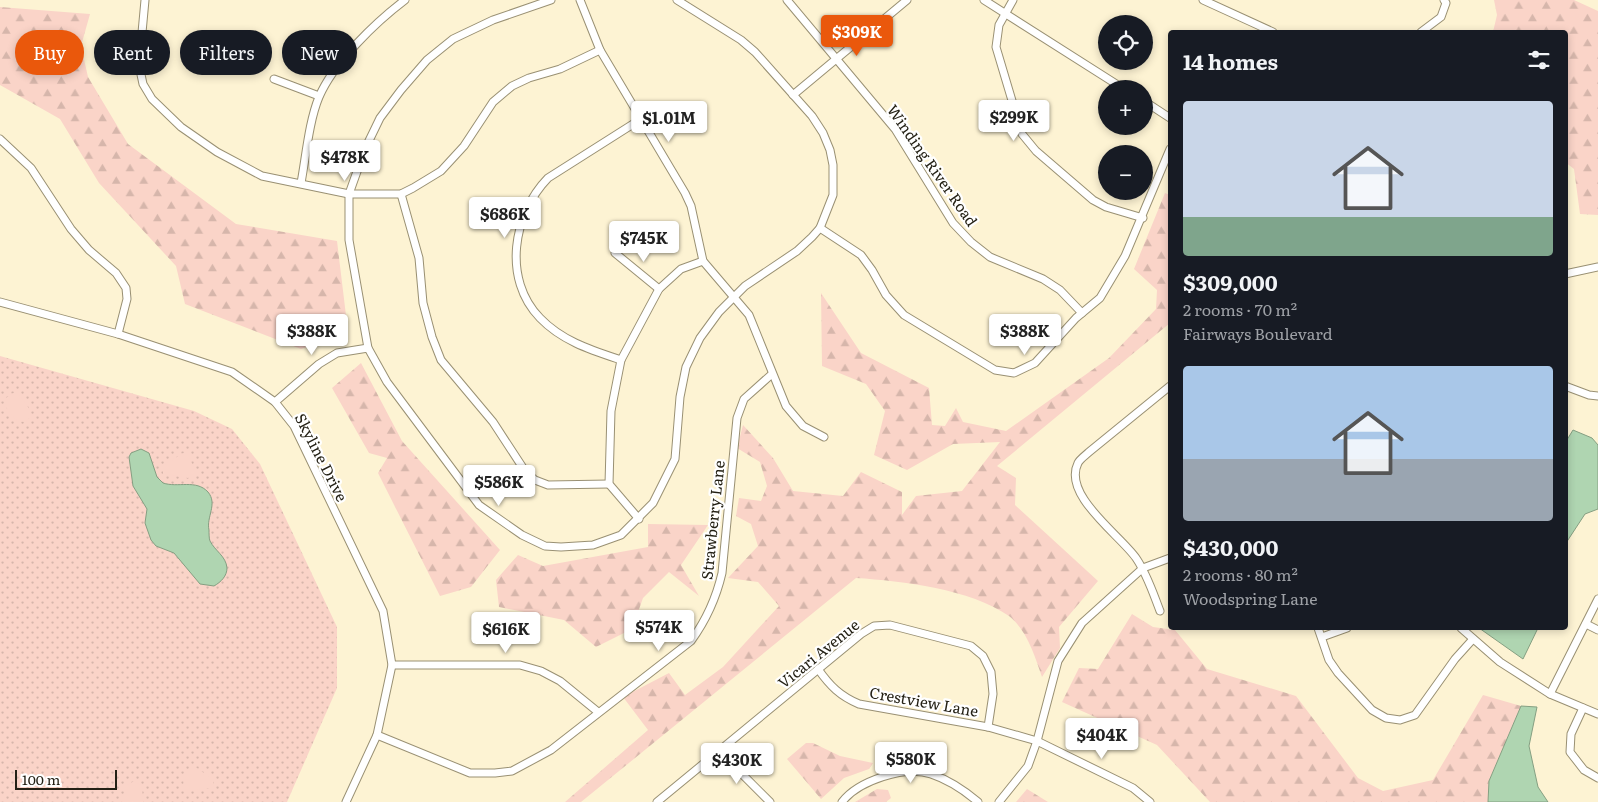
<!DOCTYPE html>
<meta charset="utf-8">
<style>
body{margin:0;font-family:Literata,serif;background:#242831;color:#f1f3f6;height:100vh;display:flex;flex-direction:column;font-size:19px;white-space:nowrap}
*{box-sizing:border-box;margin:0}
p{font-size:16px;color:#9ea1a6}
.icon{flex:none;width:28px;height:28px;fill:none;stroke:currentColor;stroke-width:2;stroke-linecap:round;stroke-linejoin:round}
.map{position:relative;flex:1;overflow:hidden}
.drawer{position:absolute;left:1168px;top:30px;width:400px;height:600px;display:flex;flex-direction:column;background:#171b24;border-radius:5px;box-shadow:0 2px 8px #0003}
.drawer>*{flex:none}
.hud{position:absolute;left:15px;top:30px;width:475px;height:45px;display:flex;gap:10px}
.tools{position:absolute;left:1098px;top:15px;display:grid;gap:10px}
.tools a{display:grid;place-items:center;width:55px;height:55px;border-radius:50%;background:#171b24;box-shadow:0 2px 8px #0003;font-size:25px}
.scale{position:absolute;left:15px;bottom:12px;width:102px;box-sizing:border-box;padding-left:5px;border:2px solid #242115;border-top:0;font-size:14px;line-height:18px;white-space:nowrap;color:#242115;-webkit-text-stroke:4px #fff;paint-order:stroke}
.price{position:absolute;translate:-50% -42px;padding:0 11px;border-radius:5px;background:#fff;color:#222;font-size:16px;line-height:32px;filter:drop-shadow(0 1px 2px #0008)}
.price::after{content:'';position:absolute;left:50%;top:30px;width:15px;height:11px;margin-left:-8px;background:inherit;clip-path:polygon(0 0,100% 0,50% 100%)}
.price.selected{background:#ea580c;color:#fff}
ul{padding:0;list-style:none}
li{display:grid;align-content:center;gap:10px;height:265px;padding:0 15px}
li span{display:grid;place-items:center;height:155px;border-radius:5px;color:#555}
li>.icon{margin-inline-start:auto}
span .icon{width:90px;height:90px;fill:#fffc;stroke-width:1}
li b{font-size:21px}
h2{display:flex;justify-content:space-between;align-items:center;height:60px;padding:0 15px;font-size:21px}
.pill{padding:0 18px;border-radius:22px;background:#171b24;box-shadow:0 2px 8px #0003;font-size:18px;line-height:45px}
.pill.selected{background:#ea580c;color:#fff}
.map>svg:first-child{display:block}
</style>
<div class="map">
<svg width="1598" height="802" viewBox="0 0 1598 802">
<defs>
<pattern id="grass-dots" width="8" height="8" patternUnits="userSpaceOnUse" patternTransform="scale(1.25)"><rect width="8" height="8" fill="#fad4c8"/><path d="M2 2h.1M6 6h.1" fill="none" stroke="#d6b6ab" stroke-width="1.8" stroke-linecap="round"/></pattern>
<pattern id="forest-firs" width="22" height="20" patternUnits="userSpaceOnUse" patternTransform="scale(1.25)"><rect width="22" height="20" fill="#fad4c8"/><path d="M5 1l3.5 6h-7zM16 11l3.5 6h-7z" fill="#d6b6ab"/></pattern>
</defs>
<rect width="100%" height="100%" fill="#fdf3d3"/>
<!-- grass -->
<path fill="url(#grass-dots)" d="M0 356 194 411 232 429 260 464 337 627V688L287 802H0Z"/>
<!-- forest -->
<g fill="url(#forest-firs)">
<path d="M1494 0H1574L1598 11V215L1580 214 1574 169 1565 162V32H1493L1497 15Z"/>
<path d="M0 7 90 14 81 46 88 77 128 144 236 224 337 241 348 332 301 349 185 304 176 266 99 183 60 119 0 85Z"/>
<path d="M1165 193 1170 195V323L997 466 1016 478 1015 505 1098 581 1059 627 1060 648 1042 677C1035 657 1027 630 1009 616 970 589 903 581 856 578L581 802H565L648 730 623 697 669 673 685 695 723 667 779 606 758 582 728 578 758 546 751 524 736 516 739 498 761 501 767 486 760 462 737 448 743 425 773 458 793 491 843 496 861 472 902 492V515L916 496 962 491 1000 442 953 444 907 470 874 455 885 411 866 384 822 366 821 293 861 353 929 388 932 425 945 426 956 408 963 422 1006 431 1109 358 1156 309 1157 290 1134 269Z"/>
<path d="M361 363 402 441 500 550 471 587 440 596 378 473 387 458 369 453 332 388Z"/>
<path d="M648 524 708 525 681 565 699 596 669 572 643 598 632 629 596 647 564 620 499 607 496 580 518 555 543 566 648 547Z"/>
<path d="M1132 614 1153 627 1175 630 1207 669 1296 696 1358 778 1383 791 1433 780 1483 695 1521 706 1489 781 1488 802H1210L1157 745 1062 702 1079 668 1098 669Z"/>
<path d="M806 743H813L840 756 873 763 869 769 844 778 821 799 787 759Z"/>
<path d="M877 789 888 790 891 798 886 802H855Z"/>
<path d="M1027 789 1048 802H1016Z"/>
</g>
<!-- pitch -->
<g fill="#fad4c8">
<path d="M13 393 19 394 30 410V417L26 422 17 421 4 405 6 398Z"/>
<path d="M183 453 189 456 195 472 193 476 188 478 163 474V466Z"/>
<path d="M194 766 214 780 212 788 189 791 185 789C181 781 185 770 194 766Z"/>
<path d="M134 781 142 786 143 802H122L126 786Z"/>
</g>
<!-- water -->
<g fill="#afd5b1" stroke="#859f82">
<path d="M1573 430 1592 438 1598 445V509L1585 514 1566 543 1565 574V443Z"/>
<path d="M141 449 149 453 157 477 163 483C178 488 196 479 208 492 218 504 206 517 209 530 209 533 209 539 210 541 215 551 226 556 227 568 227 576 221 582 214 586L200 584 174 553 156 546 151 540 145 523 147 509 133 486 129 457 131 453Z"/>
<path d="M1479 628H1538L1523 659Z"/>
<path d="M1521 706 1537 707 1529 746 1538 787 1548 802H1488L1489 781Z"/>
</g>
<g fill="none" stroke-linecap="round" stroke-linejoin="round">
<defs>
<g id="street">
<path d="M145 0 139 65 143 84 152 99 181 127 217 152 262 176 349 194H401L413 188 441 171 464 146 493 102 512 86 529 78 560 69 600 50"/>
<path d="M551 0 493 20 453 39 427 60 401 90 380 118 365 149 349 194V240L368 348 387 382 479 505 522 535 545 546 561 547 593 545 621 535 653 503 675 459 680 397 686 367 700 338 719 312 745 286 797 251 812 237 820 228 833 195V165L830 150 823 133 812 116 755 52 741 40 677 0"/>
<path d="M580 0 600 50 685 193 691 206 703 261 749 315 786 406 803 426 824 437"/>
<path d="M787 0 895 129 953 223 971 242 990 257 1043 279 1060 290 1082 313"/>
<path d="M984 0 1124 89"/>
<path d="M1013 0 999 25 996 47 1022 134 1036 151 1093 200 1106 207 1143 218"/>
<path d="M1203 0 1273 32"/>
<path d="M1421 32 1441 17 1446 3 1444 0"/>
<path d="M274 79 319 96"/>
<path d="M793 95 907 0"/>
<path d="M1144 101 1170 118"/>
<path d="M0 139 31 168 71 229 89 250 116 273 126 288 127 299 118 334"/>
<path d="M301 183C306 156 309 121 319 97 334 62 376 22 405 0"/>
<path d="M401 194 419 258 423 303 432 337 441 360 493 422 525 471 535 480 548 485 609 484"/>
<path d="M820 228 861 255 872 270 886 295 904 315 995 370 1014 373 1035 363 1076 318 1100 298 1125 256 1170 149"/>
<path d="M615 253 659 289"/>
<path d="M1565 274 1598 267"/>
<path d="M0 302 118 334 232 372 275 402 294 426 383 611 392 665 377 735 346 802"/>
<path d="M621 360C591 350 562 341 540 318 502 279 513 214 548 178L641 119"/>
<path d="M1565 386 1589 395 1598 396"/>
<path d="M275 402 319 364 337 353 368 348"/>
<path d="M639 519 609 484 611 411 621 360 659 289 681 269 703 261"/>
<path d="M1160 611C1153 593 1147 574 1136 558 1120 535 1062 495 1078 463 1080 459 1086 455 1089 452L1170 386"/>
<path d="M1586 624 1598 630"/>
<path d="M1318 628 1329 660 1338 673 1372 710 1386 718 1400 720 1415 715 1455 659 1473 639"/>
<path d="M1461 628 1500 662 1550 694 1598 714"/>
<path d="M1322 637 1347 628"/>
<path d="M392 665H520L541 671 560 681 598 712"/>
<path d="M818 669C830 686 840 696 859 704L988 727 1037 741 1133 788 1150 802"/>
<path d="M1550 694 1598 599"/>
<path d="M1583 708 1571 734 1570 752 1584 770 1598 778"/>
<path d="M377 735 470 773H495L512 771 551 750 691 641C707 619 716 599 722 573L737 418 744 399 772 374"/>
<path d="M719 751 770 802"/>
<path d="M657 802 861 634 874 626 890 625 971 646 983 656 991 672 993 694 988 727"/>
<path d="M842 802C858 781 905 765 931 774 949 780 964 790 978 802"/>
<path d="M999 802 1028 766 1037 741 1058 661 1082 623 1143 568 1170 558"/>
</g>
</defs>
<!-- street casing -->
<use href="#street" stroke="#999073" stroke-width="9"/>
<!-- street -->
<use href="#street" stroke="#fff" stroke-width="7"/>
</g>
<g text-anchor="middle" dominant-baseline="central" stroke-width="4.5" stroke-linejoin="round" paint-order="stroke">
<!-- street labels -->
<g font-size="15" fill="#242115" stroke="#fff">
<text transform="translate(933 165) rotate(55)">Winding River Road</text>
<text transform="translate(322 457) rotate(63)">Skyline Drive</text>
<text transform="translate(712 520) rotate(-84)">Strawberry Lane</text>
<text transform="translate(818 653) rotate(-39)">Vicari Avenue</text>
<text transform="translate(924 701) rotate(10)">Crestview Lane</text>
</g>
</g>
</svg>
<div class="tools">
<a><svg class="icon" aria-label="locate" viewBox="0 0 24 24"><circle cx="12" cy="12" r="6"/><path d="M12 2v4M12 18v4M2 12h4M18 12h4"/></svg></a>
<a>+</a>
<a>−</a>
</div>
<div class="scale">100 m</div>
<b class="price selected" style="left:857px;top:57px">$309K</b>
<b class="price" style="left:1014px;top:142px">$299K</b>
<b class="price" style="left:669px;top:143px">$1.01M</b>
<b class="price" style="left:345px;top:182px">$478K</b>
<b class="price" style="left:505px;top:239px">$686K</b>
<b class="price" style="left:644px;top:263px">$745K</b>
<b class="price" style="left:312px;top:356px">$388K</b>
<b class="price" style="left:1025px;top:356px">$388K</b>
<b class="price" style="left:499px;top:507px">$586K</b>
<b class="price" style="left:659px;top:652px">$574K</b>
<b class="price" style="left:506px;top:654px">$616K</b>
<b class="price" style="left:1102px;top:760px">$404K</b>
<b class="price" style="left:911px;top:784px">$580K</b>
<b class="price" style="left:737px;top:785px">$430K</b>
<div class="hud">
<a class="pill selected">Buy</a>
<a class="pill">Rent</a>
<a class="pill">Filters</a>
<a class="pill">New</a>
</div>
<section class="drawer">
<h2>14 homes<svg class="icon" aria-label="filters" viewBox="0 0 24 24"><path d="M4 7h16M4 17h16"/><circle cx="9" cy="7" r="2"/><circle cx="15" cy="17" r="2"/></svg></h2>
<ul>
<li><span style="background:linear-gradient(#c9d6e8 75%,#7fa58c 0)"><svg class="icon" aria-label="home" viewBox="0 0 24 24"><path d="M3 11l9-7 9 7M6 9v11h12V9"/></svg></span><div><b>$309,000</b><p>2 rooms · 70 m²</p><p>Fairways Boulevard</p></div></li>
<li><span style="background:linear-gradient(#a9c7e8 60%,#9aa5b1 0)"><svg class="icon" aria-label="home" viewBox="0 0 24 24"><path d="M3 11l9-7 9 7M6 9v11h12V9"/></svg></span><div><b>$430,000</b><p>2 rooms · 80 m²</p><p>Woodspring Lane</p></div></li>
</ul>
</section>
</div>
